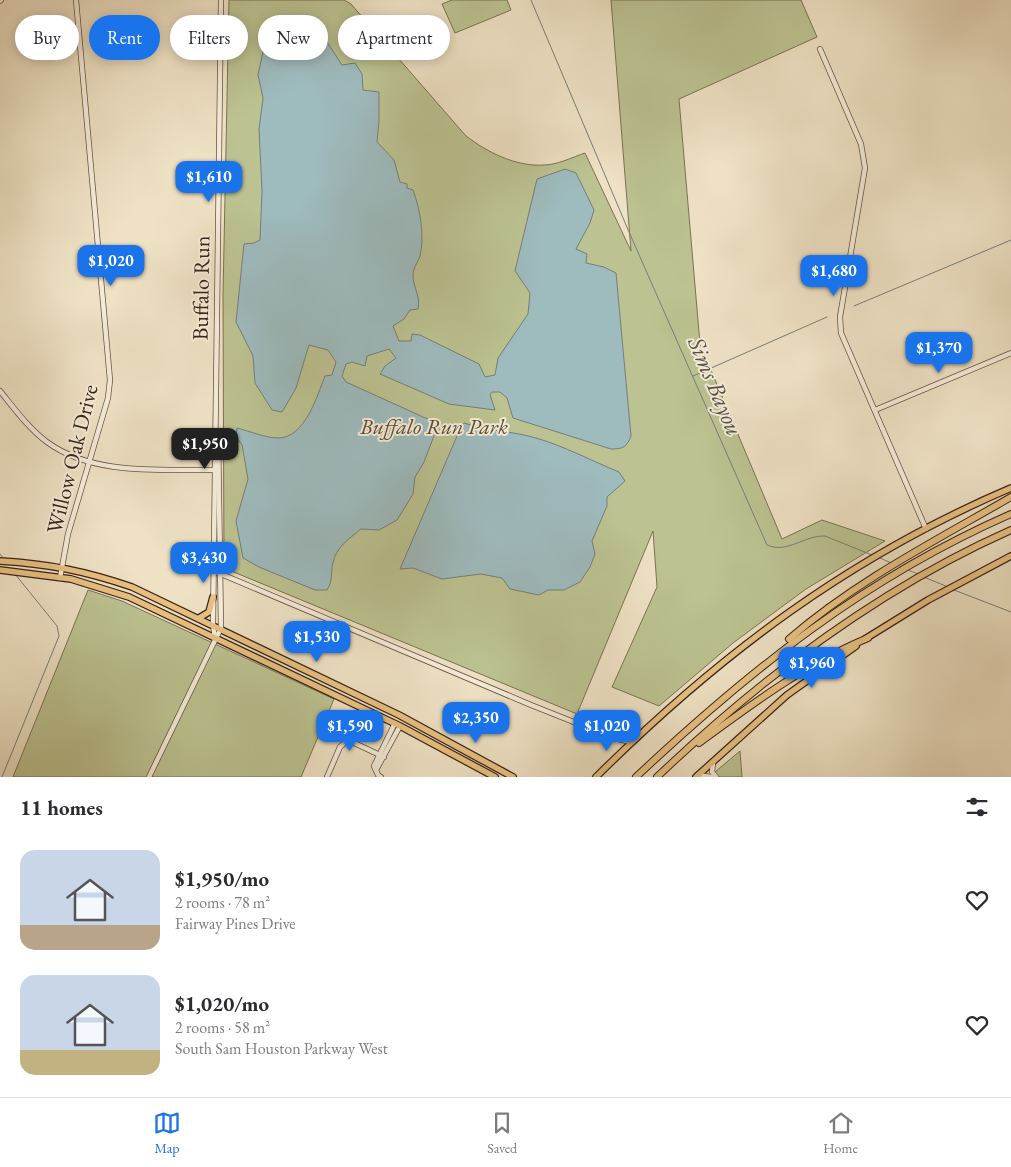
<!DOCTYPE html>
<meta charset="utf-8">
<style>
body{margin:0;font-family:"EB Garamond",serif;background:#f2f2f3;color:#2b2b33;height:100vh;display:flex;flex-direction:column;font-size:19px;white-space:nowrap}
*{box-sizing:border-box;margin:0}
p{font-size:16px;color:#7c7c81}
.icon{flex:none;width:28px;height:28px;fill:none;stroke:currentColor;stroke-width:2;stroke-linecap:round;stroke-linejoin:round}
.map{position:relative;height:777px;overflow:hidden}
.details{display:flex;flex-direction:column;background:#fff;flex:1}
.details>*{flex:none}
.banner{position:absolute;left:15px;top:15px;width:500px;height:45px;display:flex;gap:10px}
.price{position:absolute;translate:-50% -42px;padding:0 11px;border-radius:10px;background:#1a73e8;color:#fff;font-size:16px;line-height:32px;filter:drop-shadow(0 1px 2px #0008)}
.price::after{content:'';position:absolute;left:50%;top:30px;width:15px;height:11px;margin-left:-8px;background:inherit;clip-path:polygon(0 0,100% 0,50% 100%)}
.price.current{background:#222;color:#fff}
ul{padding:0;list-style:none}
li{display:flex;align-items:center;gap:15px;height:125px;padding:0 20px}
li span{display:grid;place-items:center;flex:none;width:140px;height:100px;border-radius:15px;color:#555}
li>.icon{margin-inline-start:auto}
span .icon{width:60px;height:60px;fill:#fffc;stroke-width:1}
li b{font-size:21px}
h2{display:flex;justify-content:space-between;align-items:center;height:60px;padding:0 20px;font-size:21px}
.chip{padding:0 18px;border-radius:22px;background:#fff;box-shadow:0 2px 12px #0003;font-size:18px;line-height:45px}
.chip.current{background:#1a73e8;color:#fff}
.tabs{display:flex;justify-content:space-around;align-items:center;height:70px;border-top:1px solid #e1e1e2;background:#fff;font-size:14px;color:#7c7c81}
.tabs a{display:grid;justify-items:center;gap:2px}
.tabs .current{color:#1a73e8}
.map>svg:first-child{display:block}
</style>
<div class="map">
<svg width="1011" height="777" viewBox="0 0 1011 777">
<rect width="100%" height="100%" fill="#eee1c4"/>
<filter id="stains"><feTurbulence type="fractalNoise" baseFrequency=".004" numOctaves="4"/><feColorMatrix values="0 0 0 0 .2 0 0 0 0 .09 0 0 0 0 .02 0 0 0 .5 -.17"/></filter>
<radialGradient id="worn" r=".72"><stop offset=".6" stop-color="#630" stop-opacity="0"/><stop offset="1" stop-color="#630" stop-opacity=".3"/></radialGradient>
<!-- green -->
<g fill="#bcc291" stroke="#7b7253">
<path d="M229 0H344L351 4 466 136C487 152 516 167 544 165 557 165 573 157 585 153L631 251 611 0H801L817 37 679 99 700 344 782 539 822 520 885 541 806 589 733 643 659 706 612 687 657 587 653 531 577 714 224 568 223 295Z"/>
<path d="M452 0H507L511 10 455 33 442 4Z"/>
<path d="M88 590 122 601 334 699 301 777H13Z"/>
<path d="M740 751 742 777H709Z"/>
</g>
<!-- water -->
<g fill="#9ebbbe" stroke="#767e7a">
<path d="M317 19 320 31 342 65 355 63 362 74 363 90 379 92V121L377 142 394 160 400 182 407 184V188L413 190C420 209 425 236 420 256 418 262 413 268 413 275 413 288 421 296 418 309L410 310 404 319 393 326 399 341H411L412 334 420 335 479 364 485 377 495 375 498 358 528 314 530 293 515 271 537 179 565 169 576 173 594 210 590 223 576 249 587 254 586 263 604 267 616 273 631 436C627 447 623 449 611 449L513 418 507 398 500 392H492L490 395 495 410 449 404 380 374 385 366 396 358 389 349 367 356 365 366 352 362 346 364 342 376 346 382 432 421 434 436 424 462 415 477 413 494 397 520 379 530 361 529C349 539 336 547 333 563 330 574 334 578 327 590H315L259 567 243 558 236 521 248 479 242 445 236 437 237 428C249 431 266 438 278 438 305 438 317 396 325 376L332 375 336 362 328 350 309 345 296 388 282 412 272 410 255 383 253 356 236 322 244 244 254 243 260 240 262 191 259 129 263 98 258 75 266 38 272 28Z"/>
<path d="M464 423C488 431 512 431 536 438 564 446 592 461 619 472L625 481 607 497V506L592 541 595 554 590 567 580 582 564 590H548L539 595 510 589 502 578 481 574 442 579 413 568 400 569 460 429Z"/>
</g>
<g fill="none" stroke-linecap="round" stroke-linejoin="round">
<!-- stream -->
<g stroke="#767e7a" stroke-width="1">
<path d="M531 0 629 232 767 545C787 554 805 535 825 536L872 555"/>
<path d="M854 306 1011 240"/>
<path d="M693 376 827 317"/>
<path d="M0 554 4 559"/>
<path d="M878 557 891 563"/>
<path d="M908 570 918 574"/>
<path d="M924 577 948 587"/>
<path d="M954 590 1011 612"/>
<path d="M2 777 59 636 57 626 15 574"/>
</g>
<defs>
<g id="minor">
<path d="M0 1 1 0"/>
<path d="M820 49 861 144 865 168 840 317 841 333 926 529"/>
<path d="M0 391C14 408 29 429 47 442 93 476 161 469 215 470"/>
<path d="M875 410 1011 353"/>
<path d="M214 571 531 705 614 738 631 742"/>
<path d="M60 578 68 534 108 398 110 380 76 0"/>
<path d="M215 639 213 624 221 0"/>
<path d="M713 763 712 772 716 777"/>
<path d="M376 770 400 726"/>
<path d="M698 775 711 777"/>
<path d="M149 777 221 628 218 432"/>
<path d="M327 777 340 747 348 740 384 757"/>
<path d="M381 777 378 775 374 766 395 723"/>
</g>
<g id="major">
<path d="M0 561C50 564 85 571 132 587L399 715 513 777"/>
<path d="M0 570 71 579 129 597 400 726 495 777"/>
<path d="M199 618 209 612 213 597"/>
<path d="M865 639 928 600 1011 556"/>
<path d="M596 777C720 654 849 557 1011 488"/>
<path d="M696 777 787 695 856 646"/>
</g>
<g id="highway">
<path d="M789 639C856 581 935 541 1011 497"/>
<path d="M699 743C752 704 807 663 868 638"/>
<path d="M636 777C751 669 865 578 1011 514"/>
<path d="M657 777C762 677 878 589 1011 530"/>
</g>
</defs>
<!-- minor casing -->
<use href="#minor" stroke="#675241" stroke-width="6"/>
<!-- major casing -->
<use href="#major" stroke="#3a2315" stroke-width="8"/>
<!-- highway casing -->
<use href="#highway" stroke="#3a2315" stroke-width="8"/>
<!-- minor -->
<use href="#minor" stroke="#f4ecd9" stroke-width="4.5"/>
<!-- major -->
<use href="#major" stroke="#e7c082" stroke-width="5.5"/>
<!-- highway -->
<use href="#highway" stroke="#e7c082" stroke-width="6"/>
</g>
<g text-anchor="middle" dominant-baseline="central" stroke-width="4" stroke-linejoin="round" paint-order="stroke">
<!-- street labels -->
<g font-size="22" fill="#3a2315" stroke="#f4ecd9">
<text transform="translate(201 288) rotate(-89)">Buffalo Run</text>
<text transform="translate(72 459) rotate(-76)">Willow Oak Drive</text>
</g>
<!-- park labels -->
<g font-size="22" font-style="italic" fill="#5a4b34" stroke="#f4ecd9">
<text x="434" y="426">Buffalo Run Park</text>
</g>
<!-- water labels -->
<g font-size="24" font-style="italic" fill="#585148" stroke="#f4ecd9">
<text transform="translate(716 386) rotate(67)">Sims Bayou</text>
</g>
</g>
<rect width="100%" height="100%" filter="url(#stains)"/>
<rect width="100%" height="100%" fill="url(#worn)"/>
</svg>
<b class="price" style="left:209px;top:203px">$1,610</b>
<b class="price" style="left:111px;top:287px">$1,020</b>
<b class="price" style="left:834px;top:297px">$1,680</b>
<b class="price" style="left:939px;top:374px">$1,370</b>
<b class="price current" style="left:205px;top:470px">$1,950</b>
<b class="price" style="left:204px;top:584px">$3,430</b>
<b class="price" style="left:317px;top:663px">$1,530</b>
<b class="price" style="left:812px;top:689px">$1,960</b>
<b class="price" style="left:476px;top:744px">$2,350</b>
<b class="price" style="left:350px;top:752px">$1,590</b>
<b class="price" style="left:607px;top:752px">$1,020</b>
<div class="banner">
<a class="chip">Buy</a>
<a class="chip current">Rent</a>
<a class="chip">Filters</a>
<a class="chip">New</a>
<a class="chip">Apartment</a>
</div>
</div>
<section class="details">
<h2>11 homes<svg class="icon" aria-label="filters" viewBox="0 0 24 24"><path d="M4 7h16M4 17h16"/><circle cx="9" cy="7" r="2"/><circle cx="15" cy="17" r="2"/></svg></h2>
<ul>
<li><span style="background:linear-gradient(#c9d6e8 75%,#b9a48a 0)"><svg class="icon" aria-label="home" viewBox="0 0 24 24"><path d="M3 11l9-7 9 7M6 9v11h12V9"/></svg></span><div><b>$1,950/mo</b><p>2 rooms · 78 m²</p><p>Fairway Pines Drive</p></div><svg class="icon" aria-label="heart" viewBox="0 0 24 24"><path d="M12 20l-8-8c-3-5 5-10 8-4 3-6 11-1 8 4z"/></svg></li>
<li><span style="background:linear-gradient(#c9d6e8 75%,#c2b280 0)"><svg class="icon" aria-label="home" viewBox="0 0 24 24"><path d="M3 11l9-7 9 7M6 9v11h12V9"/></svg></span><div><b>$1,020/mo</b><p>2 rooms · 58 m²</p><p>South Sam Houston Parkway West</p></div><svg class="icon" aria-label="heart" viewBox="0 0 24 24"><path d="M12 20l-8-8c-3-5 5-10 8-4 3-6 11-1 8 4z"/></svg></li>
</ul>
</section>
<nav class="tabs">
<a class="current"><svg class="icon" aria-label="map" viewBox="0 0 24 24"><path d="M3 6l6-2 6 2 6-2v14l-6 2-6-2-6 2zM9 4v14M15 6v14"/></svg>Map</a>
<a><svg class="icon" aria-label="saved" viewBox="0 0 24 24"><path d="M7 4h10v16l-5-4-5 4z"/></svg>Saved</a>
<a><svg class="icon" aria-label="home" viewBox="0 0 24 24"><path d="M3 11l9-7 9 7M6 9v11h12V9"/></svg>Home</a>
</nav>
